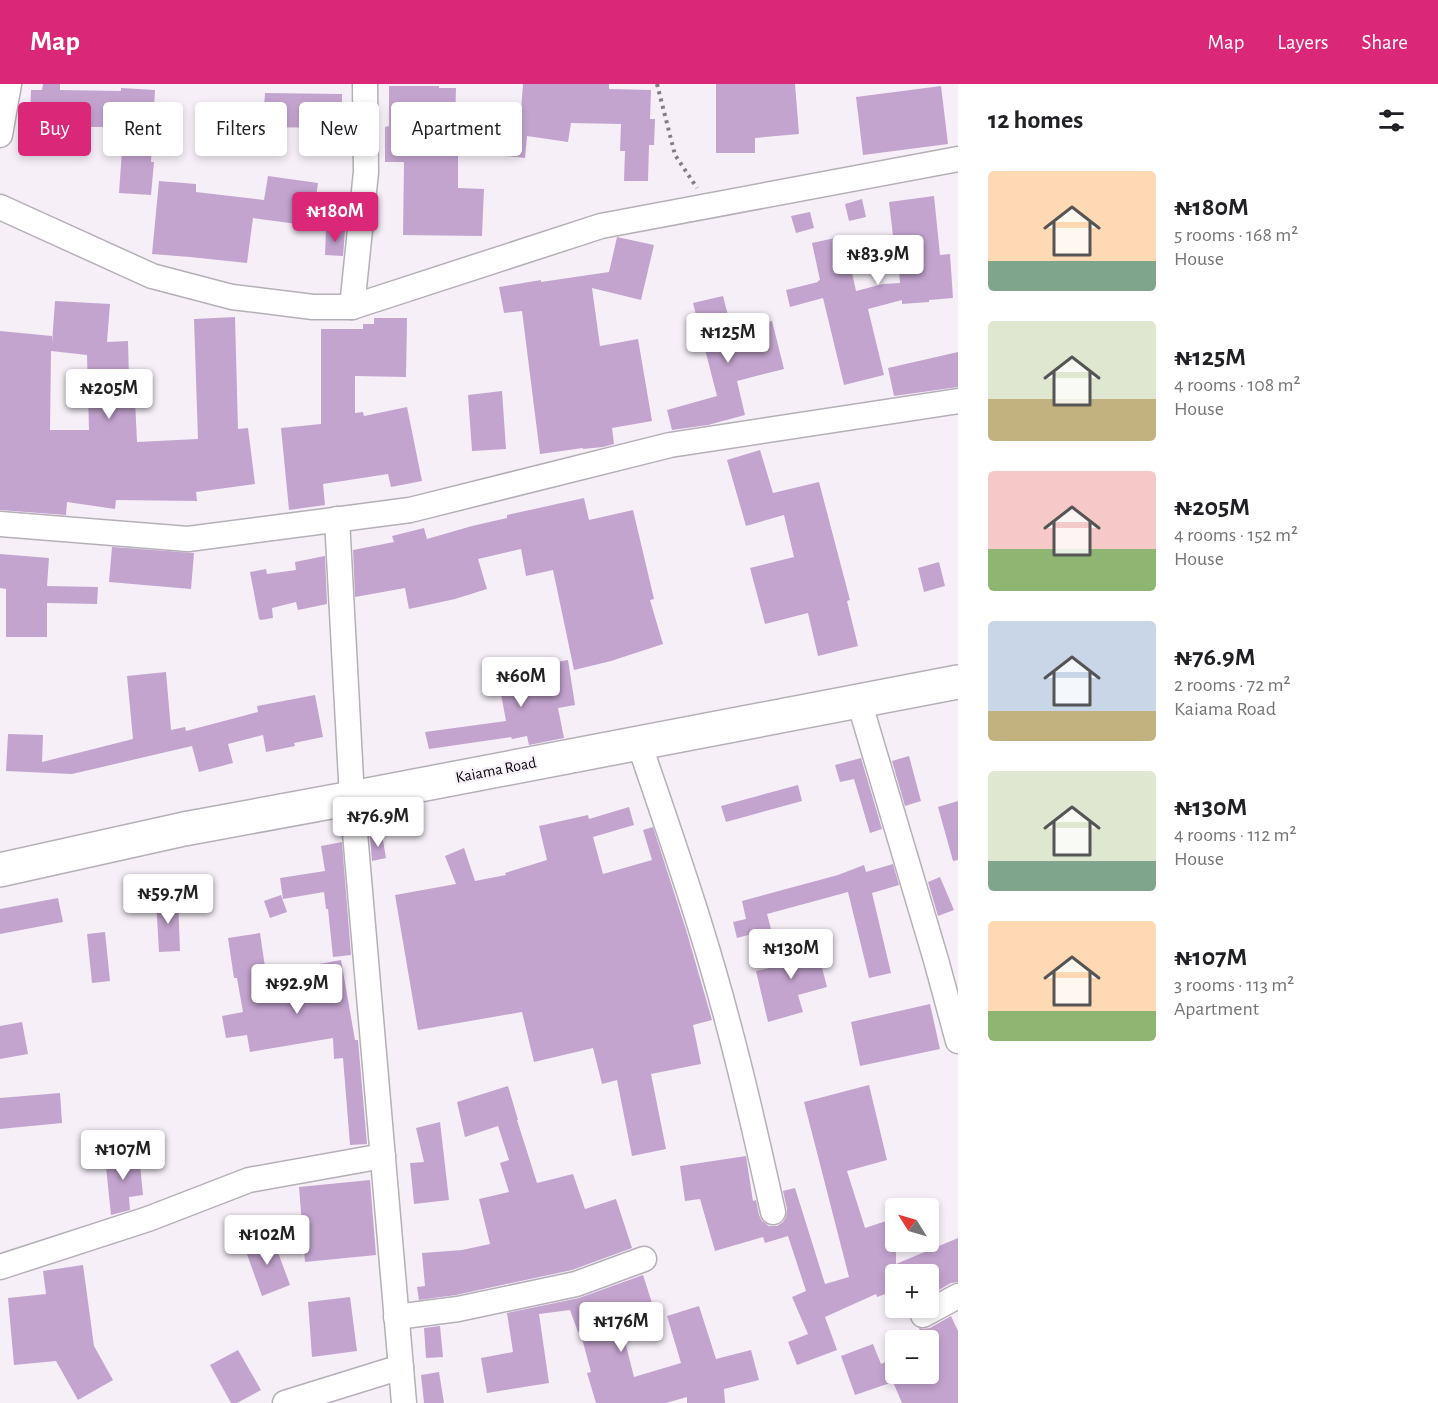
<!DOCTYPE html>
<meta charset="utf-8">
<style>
body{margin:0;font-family:"Alegreya Sans",sans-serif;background:#f6f6f6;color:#202124;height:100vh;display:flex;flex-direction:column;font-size:22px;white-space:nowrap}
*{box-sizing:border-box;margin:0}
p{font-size:20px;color:#757577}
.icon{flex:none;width:33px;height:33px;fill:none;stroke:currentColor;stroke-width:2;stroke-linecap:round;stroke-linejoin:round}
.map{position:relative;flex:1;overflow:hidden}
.details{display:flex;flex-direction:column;background:#fff;width:480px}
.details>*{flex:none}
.hud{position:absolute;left:18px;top:18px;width:570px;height:54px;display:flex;gap:12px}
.needle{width:39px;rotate:307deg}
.controls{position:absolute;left:885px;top:1114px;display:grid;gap:12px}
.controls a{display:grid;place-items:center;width:54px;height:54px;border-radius:6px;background:#fff;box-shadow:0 3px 9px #0003;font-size:30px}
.price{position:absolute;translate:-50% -51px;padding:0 14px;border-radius:6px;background:#fff;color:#222;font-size:20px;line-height:39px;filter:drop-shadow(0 2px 3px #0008)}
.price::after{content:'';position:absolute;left:50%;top:36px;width:18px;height:14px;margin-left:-9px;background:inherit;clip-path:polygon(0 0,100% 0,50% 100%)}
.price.on{background:#db2777;color:#fff}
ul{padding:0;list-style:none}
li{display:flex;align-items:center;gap:18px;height:150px;padding:0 30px}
li span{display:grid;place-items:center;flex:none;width:168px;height:120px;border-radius:6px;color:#555}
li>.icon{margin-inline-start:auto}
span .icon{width:72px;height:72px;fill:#fffc;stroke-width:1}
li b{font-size:26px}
h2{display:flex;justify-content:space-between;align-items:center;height:72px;padding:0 30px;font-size:26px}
.tag{padding:0 21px;border-radius:6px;background:#fff;box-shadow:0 3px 9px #0003;font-size:21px;line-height:54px}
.tag.on{background:#db2777;color:#fff}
header{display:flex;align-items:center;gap:36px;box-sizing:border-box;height:84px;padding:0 30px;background:#db2777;color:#fff}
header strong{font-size:28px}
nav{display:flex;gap:33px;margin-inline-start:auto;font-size:21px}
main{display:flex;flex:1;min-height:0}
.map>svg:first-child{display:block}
</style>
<header>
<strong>Map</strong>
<nav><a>Map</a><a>Layers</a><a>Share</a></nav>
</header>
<main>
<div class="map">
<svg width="958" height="1319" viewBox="0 0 958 1319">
<rect width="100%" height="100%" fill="#f6eff8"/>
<!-- building -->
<g fill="#c3a4cf" fill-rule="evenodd">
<path d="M43 0H60V6L121 7V4L155 6 151 78H154L151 111 119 109 123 52H119L120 43H57V33H30L31 6H42Z"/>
<path d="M523 0H609V5L651 6 650 35H655L654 61H649L648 97H624L625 67H620L621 40 571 39 568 58 527 52 525 74 458 67V104L484 105 482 152 403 151 404 78H385V43L389 42V2H439V4H456L455 41H486L487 36 520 39Z"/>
<path d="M716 0H795L799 50 755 54V69H716Z"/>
<path d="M941 2 948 60 863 71 856 13Z"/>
<path d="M265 9 342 10V44L253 43 254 64 203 66 201 27 264 24Z"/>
<path d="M268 92 318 99 312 142 253 134 247 179 190 173 152 170 159 97 196 100V108L264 116Z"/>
<path d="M934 112 940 171 950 170 953 214 929 216V218L902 220V216L868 225 884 291 844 301 823 214 790 223 786 206 818 198V197L820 196 812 159 844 152 856 207 883 200 900 199 897 160H894L889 118Z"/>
<path d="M862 115 866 133 849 137 845 120Z"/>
<path d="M810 128 814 144 796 149 791 132Z"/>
<path d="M326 146 345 147 343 172 325 171Z"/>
<path d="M617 153 654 161 641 216 592 204 600 262 638 255 652 337 612 344 614 360 603 363 583 365V364L540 370 522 227 504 229 499 203 541 196V198L609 188Z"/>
<path d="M723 212 732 247 772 237 784 285 737 297 745 331 708 341 672 346 667 326 717 312 693 219Z"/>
<path d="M55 217 110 220 107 258 128 257 129 295H134L137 358 198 355 194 235 235 233 238 345 248 344 255 400 196 408 197 417 116 416 115 425 67 418 66 431 0 426V247L52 252V259ZM51 267 87 271 89 346H50Z"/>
<path d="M374 234H407L406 293 355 292V329L363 328 364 332 407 323 422 397 391 403 388 390 323 400 325 421 289 426 281 344 321 340V245H363V240H374Z"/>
<path d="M958 268V303L894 312 888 284Z"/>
<path d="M502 307 506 365 472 367 468 311Z"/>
<path d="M760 366 773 409 819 398 850 516 847 517 858 562 818 572 808 529 765 540 750 484 794 473 784 431 746 442 727 376Z"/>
<path d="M584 414 589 436 633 426 654 515 650 516 663 560 611 577 574 586 553 486 526 492 521 465 478 475 487 505 455 515 409 525 405 504 355 513 353 466 394 458 392 452 424 444 427 455 472 442 507 434V431Z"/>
<path d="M112 463 194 469 191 505 109 498Z"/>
<path d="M0 470 49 474 47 502 98 503 97 520 47 519V553H6V505L0 504Z"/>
<path d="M325 472 327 520 298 526 296 518 272 524 273 534 261 536 259 535 250 488 266 485 267 490 296 486 295 478Z"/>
<path d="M939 478 945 502 924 508 918 484Z"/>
<path d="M568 576 575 621 558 624 564 654 529 661 527 652 512 655 511 653 429 665 425 648 506 637 497 588Z"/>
<path d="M166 588 171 646 185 643 186 647 258 628 257 622 315 611 323 653 294 659 295 662 266 668 263 651 228 660 233 679 199 688 192 662 72 690 6 687 8 650 43 651 42 678 133 655 127 592Z"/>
<path d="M909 672 921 717 905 722 892 677Z"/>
<path d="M861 674 882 745 870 749 854 695 840 698 835 681Z"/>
<path d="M798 701 802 717 726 738 721 722Z"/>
<path d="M958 717V776L953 777 938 723Z"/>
<path d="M629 723 634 741 593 753 603 790 652 776 643 746 653 743 687 849 712 936 693 941 701 980 651 990 666 1065 632 1072 617 996 602 1000 593 964 534 978 522 928 418 946 395 811 456 800 445 772 464 764 475 797 506 791 505 789 547 776 539 742 588 731 589 735Z"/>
<path d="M382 751 386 774 372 777 370 753Z"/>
<path d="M342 758 351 871 333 873 328 825H326L324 808 283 815 280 794 325 787 321 762Z"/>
<path d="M893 780 899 801 872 809 891 889 869 894 848 808 767 830 771 845 737 854 733 838 746 835 742 817 838 791 864 781 866 788Z"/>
<path d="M940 793 954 826 938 832 928 798Z"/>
<path d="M281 811 287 828 270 834 264 817Z"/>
<path d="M58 814 63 838 0 850V825Z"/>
<path d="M178 815 180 867 159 868 156 816Z"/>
<path d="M105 848 110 897 92 899 87 850Z"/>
<path d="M260 849 266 890 341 876 355 956H358L367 1060 350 1061 343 974 334 975 333 954 250 968 247 951 226 954 222 932 243 928 237 894H234L228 854Z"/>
<path d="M815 857 827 903 798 911 803 928 768 938 756 887 778 882 775 868Z"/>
<path d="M930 920 940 965 860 982 851 938Z"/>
<path d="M22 938 28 970 0 975V942Z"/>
<path d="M869 1001 887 1076 847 1087 865 1144 889 1136 896 1154V1180L958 1154V1198L951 1199 928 1212V1191H896V1206L877 1213 876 1210 825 1233 837 1266 797 1281 788 1258 808 1250 792 1213 806 1207 788 1152 765 1159 763 1153 715 1167 700 1115 685 1117 680 1082 746 1072 753 1117 756 1116 759 1131 762 1137 769 1142H777L783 1138 786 1133 787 1125 783 1107 795 1104 825 1200 849 1193 804 1018Z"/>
<path d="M508 1002 518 1036H517L537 1099 573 1090 585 1125 616 1115 632 1164 572 1186 456 1211 419 1216 417 1203 425 1202 422 1169 462 1166 490 1160 479 1115 509 1108 500 1079 509 1076 498 1042 465 1053 457 1018Z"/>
<path d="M60 1009 62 1039 0 1045V1014Z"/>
<path d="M440 1038 449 1116 414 1120 410 1079 424 1078 416 1044Z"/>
<path d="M139 1070 143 1111 129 1113 130 1126 111 1131 105 1073Z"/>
<path d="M370 1096 376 1171 305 1178 299 1103Z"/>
<path d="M272 1152 290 1201 262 1212 244 1162Z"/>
<path d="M83 1181 94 1262 113 1296 78 1316 56 1277 14 1281 8 1214 46 1210 43 1187Z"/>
<path d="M643 1191 653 1222 619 1234 634 1293 681 1279 667 1232 699 1222 716 1275 751 1266 759 1296 724 1305 725 1319H687V1313L666 1319H596L587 1289 591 1288 580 1247 578 1248 570 1226 539 1230 549 1299 487 1309 481 1274 513 1268 507 1229 579 1214Z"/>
<path d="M350 1213 357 1267 312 1273 308 1218Z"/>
<path d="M951 1232 958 1247V1319H902L893 1298 855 1311 841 1272 873 1260 881 1280 896 1273V1290H939L928 1267V1257H924L919 1244 923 1245 930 1244Z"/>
<path d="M440 1242 443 1273 426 1274 424 1244Z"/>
<path d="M238 1266 261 1306 237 1319H231L210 1281Z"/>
<path d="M439 1288 444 1319H424L421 1291Z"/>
</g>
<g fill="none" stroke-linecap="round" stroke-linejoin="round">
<defs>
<g id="minor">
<path d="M0 51 9 0"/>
<path d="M0 123 152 192 232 213 313 223H352L601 142 958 75"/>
<path d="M352 223 366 88 365 0"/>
<path d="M337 435 352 714 404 1319"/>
<path d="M0 440 188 455 410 426 670 361 958 317"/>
<path d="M859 617 936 876 958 957"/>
<path d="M639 659C660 721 682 783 701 845 730 938 752 1033 773 1128"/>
<path d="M0 1183 148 1135 249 1096 383 1072"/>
<path d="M923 1231 958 1212"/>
<path d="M396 1233 458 1225 576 1200 644 1175"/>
<path d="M285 1319 401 1283"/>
</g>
<path id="trunk" d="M0 786 184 745 352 714 958 598"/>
</defs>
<!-- minor casing -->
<use href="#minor" stroke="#b5afb7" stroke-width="27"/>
<!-- trunk casing -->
<use href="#trunk" stroke="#b5afb7" stroke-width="36"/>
<!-- path -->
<path stroke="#827e84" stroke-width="4" stroke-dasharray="3 4.5" stroke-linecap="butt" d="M657 0 675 71 697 104"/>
<!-- minor -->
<use href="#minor" stroke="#fff" stroke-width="24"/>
<!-- trunk -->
<use href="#trunk" stroke="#fff" stroke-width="33"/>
</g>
<g text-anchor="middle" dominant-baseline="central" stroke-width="4.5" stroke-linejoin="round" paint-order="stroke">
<!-- street labels -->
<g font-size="16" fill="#0e0c0f" stroke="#f6eff8">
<text transform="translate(496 686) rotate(-11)">Kaiama Road</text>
</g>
</g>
</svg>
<div class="controls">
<a><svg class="needle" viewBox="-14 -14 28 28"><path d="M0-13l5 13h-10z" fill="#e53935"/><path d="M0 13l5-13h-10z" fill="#757577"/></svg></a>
<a>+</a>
<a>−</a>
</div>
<b class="price on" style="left:335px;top:159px">₦180M</b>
<b class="price" style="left:878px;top:202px">₦83.9M</b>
<b class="price" style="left:728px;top:280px">₦125M</b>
<b class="price" style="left:109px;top:336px">₦205M</b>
<b class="price" style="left:521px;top:624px">₦60M</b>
<b class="price" style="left:378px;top:764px">₦76.9M</b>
<b class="price" style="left:168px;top:841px">₦59.7M</b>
<b class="price" style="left:791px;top:896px">₦130M</b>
<b class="price" style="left:297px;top:931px">₦92.9M</b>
<b class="price" style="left:123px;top:1097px">₦107M</b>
<b class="price" style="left:267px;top:1182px">₦102M</b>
<b class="price" style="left:621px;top:1269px">₦176M</b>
<div class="hud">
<a class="tag on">Buy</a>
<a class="tag">Rent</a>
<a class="tag">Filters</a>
<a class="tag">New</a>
<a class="tag">Apartment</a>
</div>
</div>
<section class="details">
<h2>12 homes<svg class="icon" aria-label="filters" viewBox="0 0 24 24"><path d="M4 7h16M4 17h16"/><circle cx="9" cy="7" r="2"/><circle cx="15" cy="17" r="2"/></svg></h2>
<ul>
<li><span style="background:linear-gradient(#ffd9b3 75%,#7fa58c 0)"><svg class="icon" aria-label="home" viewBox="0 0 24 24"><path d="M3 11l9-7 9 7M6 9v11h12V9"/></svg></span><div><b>₦180M</b><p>5 rooms · 168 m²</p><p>House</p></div></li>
<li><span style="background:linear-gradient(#dfe7d0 65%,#c2b280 0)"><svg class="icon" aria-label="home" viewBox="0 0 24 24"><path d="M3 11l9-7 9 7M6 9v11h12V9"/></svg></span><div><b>₦125M</b><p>4 rooms · 108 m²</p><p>House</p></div></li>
<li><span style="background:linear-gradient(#f6c9c9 65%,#8fb573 0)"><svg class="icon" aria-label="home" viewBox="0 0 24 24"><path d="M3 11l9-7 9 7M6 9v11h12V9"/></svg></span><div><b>₦205M</b><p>4 rooms · 152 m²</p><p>House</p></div></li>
<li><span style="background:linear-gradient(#c9d6e8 75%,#c2b280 0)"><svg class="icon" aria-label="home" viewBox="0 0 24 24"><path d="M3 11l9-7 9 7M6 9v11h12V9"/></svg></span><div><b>₦76.9M</b><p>2 rooms · 72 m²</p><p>Kaiama Road</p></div></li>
<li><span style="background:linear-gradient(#dfe7d0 75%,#7fa58c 0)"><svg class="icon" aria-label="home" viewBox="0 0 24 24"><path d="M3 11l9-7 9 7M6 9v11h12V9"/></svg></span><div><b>₦130M</b><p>4 rooms · 112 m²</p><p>House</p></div></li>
<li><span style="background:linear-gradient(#ffd9b3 75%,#8fb573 0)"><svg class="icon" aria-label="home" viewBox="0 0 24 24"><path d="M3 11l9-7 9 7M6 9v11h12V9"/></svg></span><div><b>₦107M</b><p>3 rooms · 113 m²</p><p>Apartment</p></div></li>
</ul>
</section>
</main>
